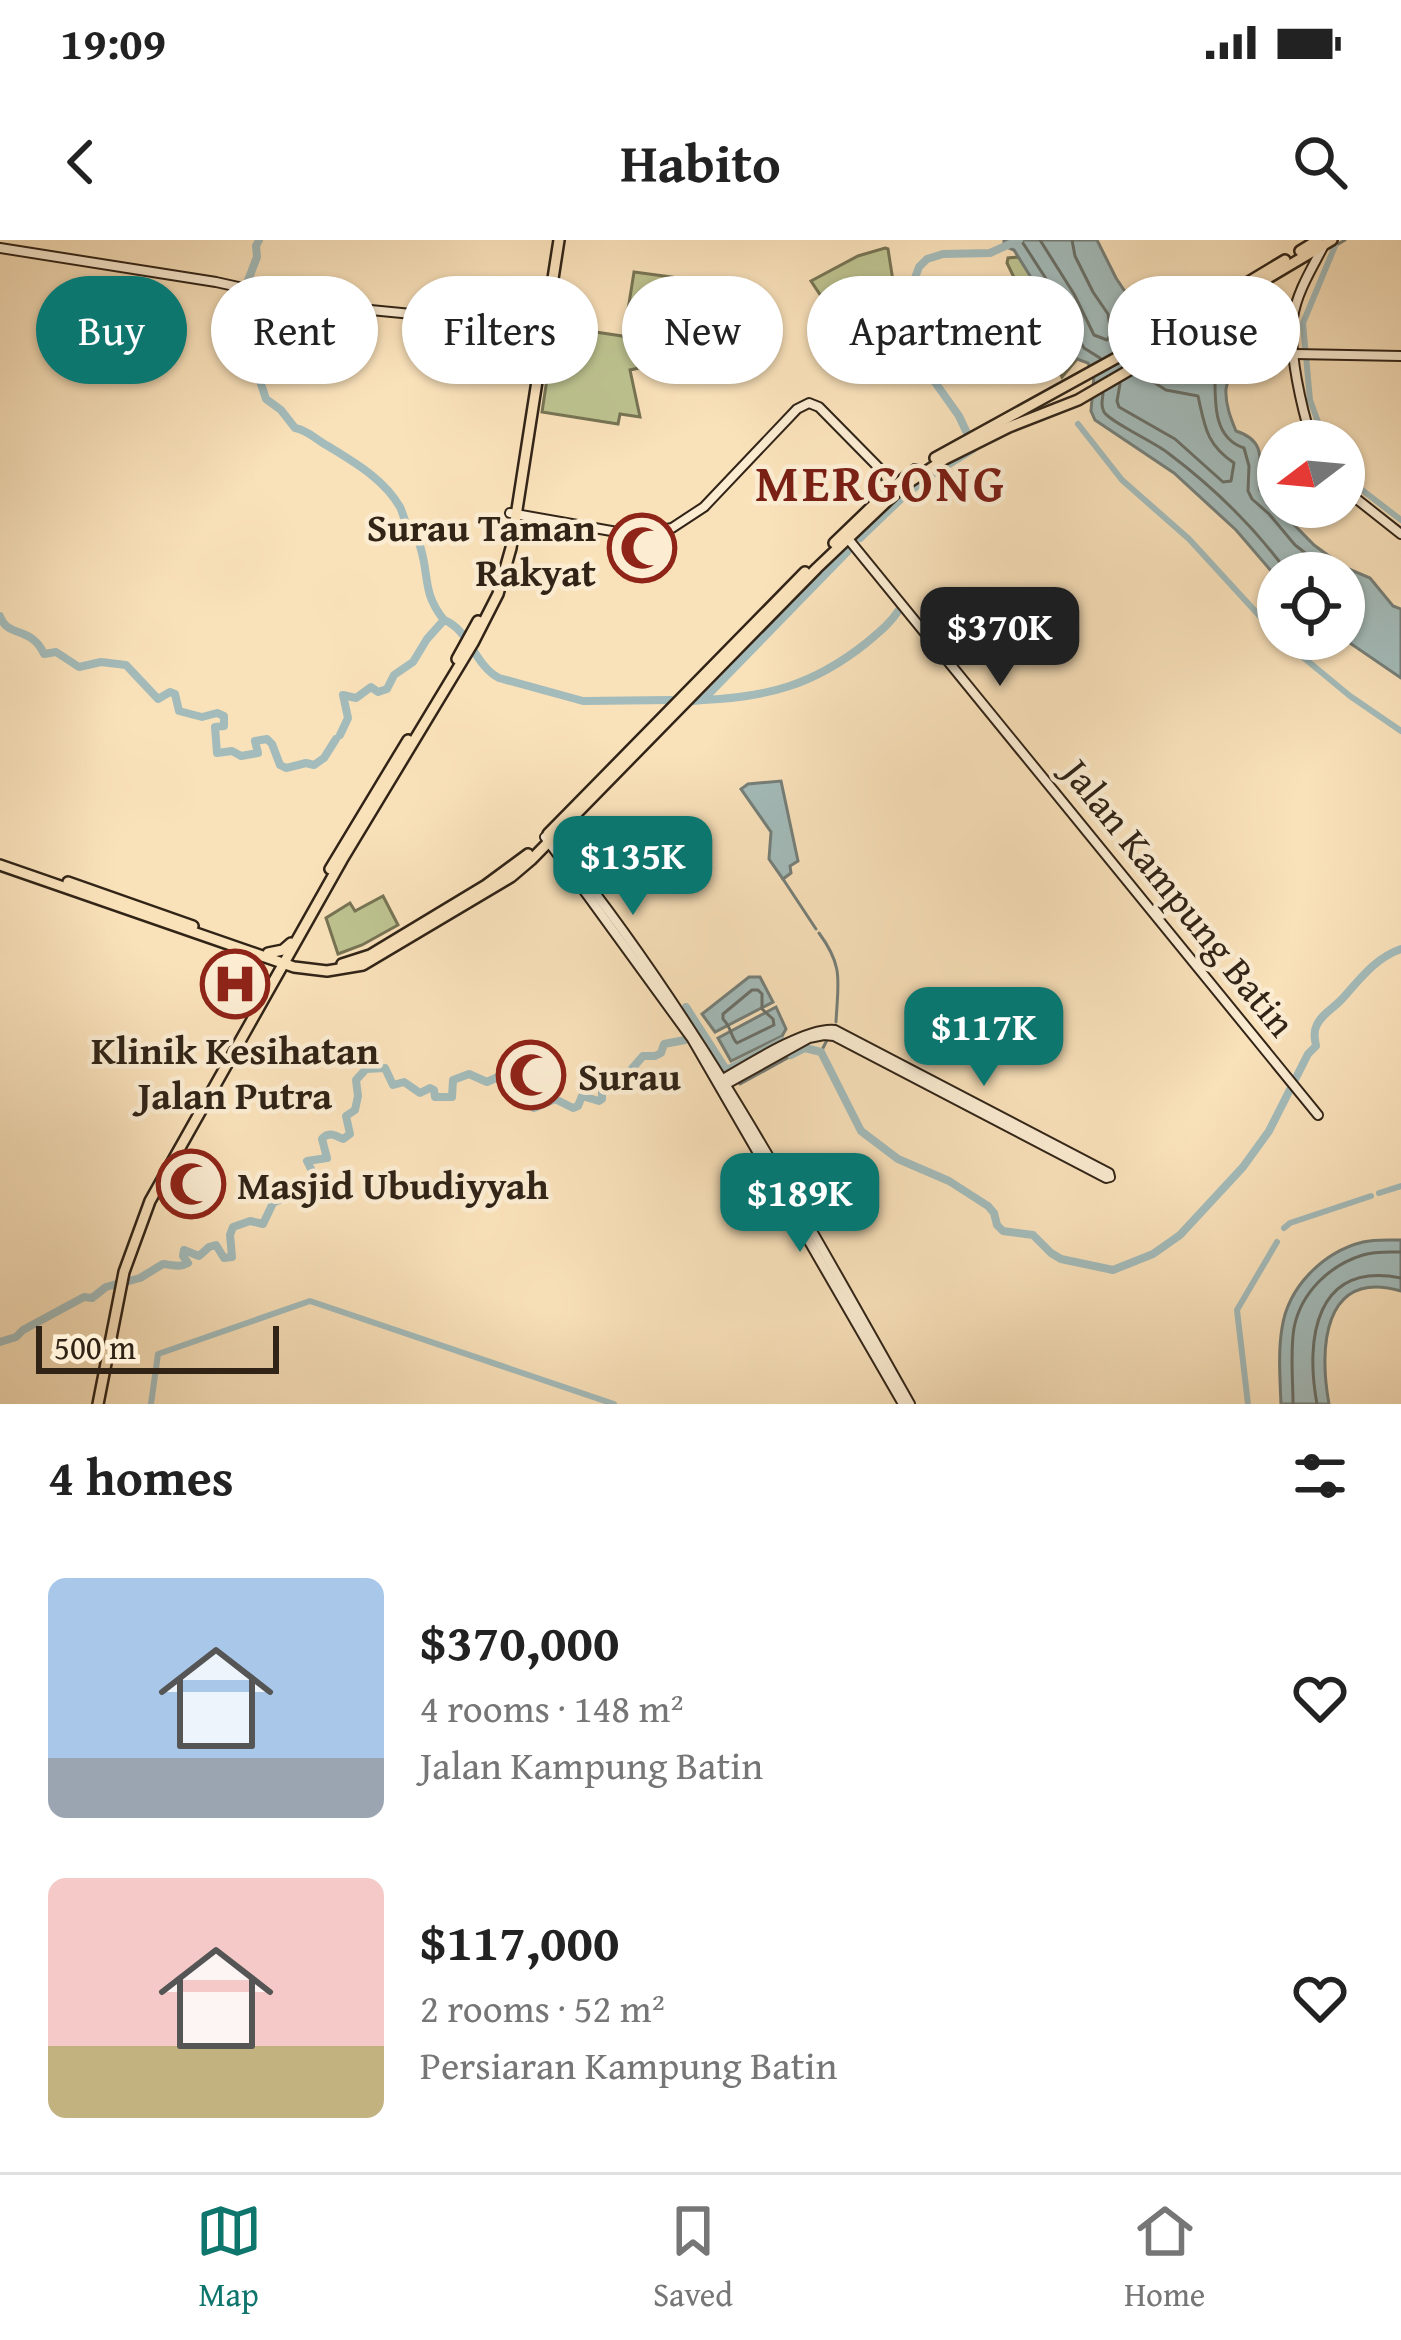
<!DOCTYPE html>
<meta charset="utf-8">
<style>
body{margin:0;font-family:"Gentium Book Plus",serif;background:#f6f6f6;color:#222;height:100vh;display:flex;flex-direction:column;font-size:45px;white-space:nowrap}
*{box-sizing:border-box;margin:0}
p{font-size:39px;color:#767676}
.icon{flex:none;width:66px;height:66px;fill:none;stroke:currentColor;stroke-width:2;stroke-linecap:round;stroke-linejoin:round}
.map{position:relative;height:1164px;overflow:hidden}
.details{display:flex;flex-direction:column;background:#fff;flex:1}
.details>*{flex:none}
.banner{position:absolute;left:36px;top:36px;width:1329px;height:108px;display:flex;gap:24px}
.needle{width:78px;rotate:254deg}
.tools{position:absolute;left:1257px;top:180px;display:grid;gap:24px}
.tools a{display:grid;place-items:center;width:108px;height:108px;border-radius:50%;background:#fff;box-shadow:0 3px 9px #0004;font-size:60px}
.scale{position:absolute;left:36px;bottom:30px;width:243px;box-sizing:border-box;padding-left:12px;border:6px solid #312417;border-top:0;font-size:33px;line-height:42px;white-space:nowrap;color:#312417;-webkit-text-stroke:9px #fbecd2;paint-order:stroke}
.price{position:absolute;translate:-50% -102px;padding:0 27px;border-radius:24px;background:#0f766e;color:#fff;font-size:39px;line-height:78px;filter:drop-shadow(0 3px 6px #0008)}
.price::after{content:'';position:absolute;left:50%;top:72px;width:36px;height:27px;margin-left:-18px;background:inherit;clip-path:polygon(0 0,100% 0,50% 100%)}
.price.current{background:#222;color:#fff}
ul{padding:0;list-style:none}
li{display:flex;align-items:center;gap:36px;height:300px;padding:0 48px}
li span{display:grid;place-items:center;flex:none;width:336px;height:240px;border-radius:18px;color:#555}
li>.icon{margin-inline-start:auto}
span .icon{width:144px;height:144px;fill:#fffc;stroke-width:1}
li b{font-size:51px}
h2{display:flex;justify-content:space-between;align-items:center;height:144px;padding:0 48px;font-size:51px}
.pill{padding:0 42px;border-radius:54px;background:#fff;box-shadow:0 3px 9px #0004;font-size:42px;line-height:108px}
.pill.current{background:#0f766e;color:#fff}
.status{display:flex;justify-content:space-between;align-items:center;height:84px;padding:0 60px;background:#fff;direction:ltr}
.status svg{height:33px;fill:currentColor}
header{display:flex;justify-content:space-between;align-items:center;height:156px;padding:0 48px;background:#fff;font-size:54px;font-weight:700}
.tab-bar{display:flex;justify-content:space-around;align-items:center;height:168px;border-top:3px solid #e0e0e0;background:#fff;font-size:33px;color:#767676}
.tab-bar a{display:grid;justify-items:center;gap:6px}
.tab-bar .current{color:#0f766e}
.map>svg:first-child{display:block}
</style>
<div class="status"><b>19:09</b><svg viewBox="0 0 49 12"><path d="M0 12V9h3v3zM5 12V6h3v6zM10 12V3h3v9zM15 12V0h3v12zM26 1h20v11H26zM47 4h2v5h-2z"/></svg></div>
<header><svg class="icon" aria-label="back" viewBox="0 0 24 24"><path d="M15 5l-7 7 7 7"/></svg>Habito<svg class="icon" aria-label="search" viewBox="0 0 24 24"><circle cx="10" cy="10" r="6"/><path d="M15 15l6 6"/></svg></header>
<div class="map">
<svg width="1401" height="1164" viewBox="0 0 1401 1164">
<rect width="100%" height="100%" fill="#f9e1ba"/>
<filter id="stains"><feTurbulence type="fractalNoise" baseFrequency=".00167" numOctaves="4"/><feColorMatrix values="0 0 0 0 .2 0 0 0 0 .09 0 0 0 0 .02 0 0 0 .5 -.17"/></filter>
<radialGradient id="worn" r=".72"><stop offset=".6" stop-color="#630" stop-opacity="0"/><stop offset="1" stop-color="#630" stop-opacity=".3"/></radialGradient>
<!-- green -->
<g fill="#bdc390" stroke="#777454" stroke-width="3">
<path d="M885 8 888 9 896 60 841 86 811 41 858 16Z"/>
<path d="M1019 17C1029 33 1047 60 1051 76L1077 119 1062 137 1007 23 1008 18Z"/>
<path d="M634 32 672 37 664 85 649 95 625 89Z"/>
<path d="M555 86 622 96 634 106 639 128 630 130 640 177 620 174 618 184 542 172Z"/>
<path d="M383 656 398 685 362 705 338 714 326 678 350 663 355 671Z"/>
</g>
<!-- water -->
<g fill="#a3bbba" stroke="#757f79" stroke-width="3">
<path d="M1004 0H1097L1116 38 1138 71 1135 82C1145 102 1166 133 1193 126 1202 124 1211 118 1220 115L1232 119C1234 132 1228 136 1226 149 1225 164 1231 179 1236 191 1268 201 1259 223 1260 250L1314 305 1344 327 1370 338 1393 366 1401 369V438L1344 399V333H1278V339L1236 290 1174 233 1095 180 1091 171 1094 135 1088 123 1077 119 1051 76 1050 68 1014 10 1004 6Z"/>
<path d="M781 541 798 621 790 626 791 633 783 639 769 619 771 592 741 549 748 544Z"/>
<path d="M749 737H760L773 762 715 792 702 774Z"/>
<path d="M776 767 786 789 782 796 731 821 718 798Z"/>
<path d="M1401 1000V1051C1322 1028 1319 1110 1329 1164H1281C1280 1139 1278 1112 1282 1088 1288 1047 1323 1012 1363 1002 1375 999 1389 1000 1401 1000Z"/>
</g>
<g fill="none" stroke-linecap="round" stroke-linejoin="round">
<!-- shore -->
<g stroke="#6a7068" stroke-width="3">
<path d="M1021 0 1061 62 1063 72 1084 108 1100 118"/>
<path d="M1040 0 1074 54 1094 95 1107 100 1111 94 1108 74 1093 52 1075 16 1072 0"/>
<path d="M1153 125C1173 137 1187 143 1209 133L1215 135C1215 162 1213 198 1244 208L1249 226 1248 251 1252 259 1269 274 1295 305 1331 333"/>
<path d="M1120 144 1117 161 1119 167 1175 199 1223 242 1231 241 1234 223C1206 204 1205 187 1198 156L1166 150 1139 133"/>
<path d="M1103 154C1102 161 1101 166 1104 172 1110 182 1156 203 1168 213 1212 246 1255 288 1288 333"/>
<path d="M758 750 762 754V769L773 779 774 785 737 803C731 798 732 788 723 779V774L752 750Z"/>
<path d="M1293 1164C1293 1139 1290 1112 1294 1088 1301 1052 1330 1025 1363 1015 1375 1011 1389 1012 1401 1012"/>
<path d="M1317 1164C1305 1099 1315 1021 1401 1038"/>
</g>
<!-- stream -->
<g stroke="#757f79" stroke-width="3">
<path d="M1335 6 1345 0"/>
<path d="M783 639 816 689"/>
<path d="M819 693C844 727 838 741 836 782"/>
<path d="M821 812 827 800"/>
<path d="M740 844 791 816"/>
</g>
<!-- canal -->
<g stroke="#a3bbba" stroke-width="6">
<path d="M1078 184 1122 240 1189 299 1278 396"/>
<path d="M1325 201 1310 160 1303 83 1335 6"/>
<path d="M1344 236 1401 280"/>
<path d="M1281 399 1350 456 1401 491"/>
<path d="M1379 953 1401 946"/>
<path d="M1284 988 1290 983 1371 956"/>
<path d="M151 1164 158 1114 310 1061 614 1164"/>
<path d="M1248 1164 1237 1070 1277 1002"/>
</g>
<!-- river -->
<g stroke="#a3bbba" stroke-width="8">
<path d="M247 43 257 17 256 6 259 0"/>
<path d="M246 58 251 88 246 123 260 141 266 159 281 170 295 188C308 190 316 200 328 206 354 222 384 239 400 267 403 273 404 280 407 285 411 290 416 294 418 300 431 334 420 350 444 380 470 390 474 425 499 438L583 461 671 460"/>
<path d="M966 191 959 176 932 138 923 94V70L915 38 919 27 927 19 943 14 990 13 1019 0"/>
<path d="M860 298 906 254 931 235 973 209"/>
<path d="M0 376C7 398 32 386 44 414L56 412 79 427 101 422 126 425 158 459 170 452 175 454 179 471 202 477 217 473 224 476V486L215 487 217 513 232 511 241 516 258 513 255 501 267 499 272 504 280 525 286 528 306 523 314 525 324 518 336 499"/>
<path d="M703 460C768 457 813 445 865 404 878 393 889 385 899 370"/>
<path d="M693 461 703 460 847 312"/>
<path d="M340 495 348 478 343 455 356 458 371 447 378 452 387 449 394 435 413 422 427 399 444 380"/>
<path d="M685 771 686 767 725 828 729 829 782 801"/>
<path d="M791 815 805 808 821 812 861 891 898 919 949 941 988 966 994 973 997 985 1003 991 1033 995 1051 1013 1061 1019 1113 1030 1153 1014 1180 995 1243 927 1269 891 1308 814 1316 806C1315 799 1313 793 1316 787 1320 775 1334 768 1342 759 1360 739 1375 718 1401 709"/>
<path d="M129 1041 140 1038 163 1024C173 1025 179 1028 188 1023L183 1016 184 1010 199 1016 209 1007 216 1005 224 1018 232 1017 230 995 233 987 250 981 263 984 273 963 290 955 299 947 300 943H318L307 921 327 918 322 899C328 891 335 895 343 899L350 894 346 876 355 870 358 856 356 840 366 829 385 828 393 845 404 842 420 853 430 848 434 850 435 857H452L453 840 469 834 487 842 500 836 527 854 534 868 555 859 573 868 578 866 582 856 599 861 602 859V846L616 847 643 816H655L661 813 664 804 685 800"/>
<path d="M0 1102 16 1097 23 1090 84 1057 92 1058 106 1047 117 1044"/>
</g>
<defs>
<g id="secondary">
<path d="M0 8 216 42 319 65 546 87"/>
<path d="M515 85 545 93"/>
<path d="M1295 114 1401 116"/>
<path d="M1312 201C1302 169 1288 111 1293 78 1296 54 1312 28 1323 7"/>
<path d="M1344 249 1401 294"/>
<path d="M510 273 634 295 672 288 704 267 797 169 809 163 819 167 886 235"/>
<path d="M845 295 1318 875"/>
<path d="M545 597 692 799 903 1164"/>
<path d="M564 613C700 783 803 975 910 1164"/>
<path d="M718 842C744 827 807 786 835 790L1109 933 1110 937 1106 938 834 796 824 795 809 798 721 847"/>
</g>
<g id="primary">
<path d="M1300 11 1318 0"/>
<path d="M935 218 1187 79 1285 20"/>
<path d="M885 234 890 244 888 251"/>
<path d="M834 303 888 251 915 230"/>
<path d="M457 419 478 381"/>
<path d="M563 589 559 599 566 615"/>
<path d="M548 594 805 332"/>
<path d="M0 625 294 727 327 731 363 725 511 637 531 620 817 328 902 247 945 219 1009 187 1078 160 1193 93 1263 41 1332 0"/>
<path d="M330 629 408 500"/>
<path d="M68 642 193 686"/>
<path d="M268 713 283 710 291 703"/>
<path d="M342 724 370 715 486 645 528 614"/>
<path d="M98 1164 124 1032 150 961 342 620 473 403 498 354 511 308 559 0"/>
</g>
</defs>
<!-- secondary casing -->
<use href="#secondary" stroke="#312417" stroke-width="12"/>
<!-- primary casing -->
<use href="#primary" stroke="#312417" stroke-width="14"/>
<!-- secondary -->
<use href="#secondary" stroke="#fbecd2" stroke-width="8"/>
<!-- primary -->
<use href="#primary" stroke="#f9e1ba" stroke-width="9"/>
</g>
<!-- icons -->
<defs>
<symbol id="mosque-ring" viewBox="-11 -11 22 22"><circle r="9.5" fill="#fbecd2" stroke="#8f2418" stroke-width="1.5"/><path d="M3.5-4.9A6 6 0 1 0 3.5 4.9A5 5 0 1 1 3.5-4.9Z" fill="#8f2418"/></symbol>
<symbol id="hospital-ring" viewBox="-11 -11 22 22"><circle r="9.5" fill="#fbecd2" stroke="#8f2418" stroke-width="1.5"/><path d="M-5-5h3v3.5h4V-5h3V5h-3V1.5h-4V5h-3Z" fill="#8f2418"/></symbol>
</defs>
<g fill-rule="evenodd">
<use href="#mosque-ring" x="604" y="270" width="76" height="76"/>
<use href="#hospital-ring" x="197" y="706" width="76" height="76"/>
<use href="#mosque-ring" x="493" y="797" width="76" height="76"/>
<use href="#mosque-ring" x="153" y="906" width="76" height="76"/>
</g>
<g text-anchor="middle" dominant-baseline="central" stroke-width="9" stroke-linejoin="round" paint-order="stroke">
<!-- poi labels -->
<g font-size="39" font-weight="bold" fill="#312417" stroke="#fbecd2" text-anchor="start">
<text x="596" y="286" text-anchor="end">Surau Taman<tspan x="596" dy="45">Rakyat</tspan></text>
<text x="235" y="809" text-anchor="middle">Klinik Kesihatan<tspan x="235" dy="45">Jalan Putra</tspan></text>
<text x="578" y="835">Surau</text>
<text x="237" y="944">Masjid Ubudiyyah</text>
</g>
<!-- street labels -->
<g font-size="39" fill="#312417" stroke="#fbecd2">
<text transform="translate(1180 657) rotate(51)">Jalan Kampung Batin</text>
</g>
<!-- district labels -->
<g font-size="51" font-weight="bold" letter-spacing="3" fill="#7a1f14" stroke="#fbecd2">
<text x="881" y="242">MERGONG</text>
</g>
</g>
<rect width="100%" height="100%" filter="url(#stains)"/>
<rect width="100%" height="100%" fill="url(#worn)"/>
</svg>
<div class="tools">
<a><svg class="needle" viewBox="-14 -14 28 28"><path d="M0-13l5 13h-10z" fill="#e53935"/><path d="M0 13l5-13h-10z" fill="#767676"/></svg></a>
<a><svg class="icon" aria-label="locate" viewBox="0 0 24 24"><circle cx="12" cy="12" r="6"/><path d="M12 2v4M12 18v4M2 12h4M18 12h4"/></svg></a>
</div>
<div class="scale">500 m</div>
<b class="price current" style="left:1000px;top:449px">$370K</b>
<b class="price" style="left:633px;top:678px">$135K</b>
<b class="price" style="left:984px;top:849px">$117K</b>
<b class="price" style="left:800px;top:1015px">$189K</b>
<div class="banner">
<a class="pill current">Buy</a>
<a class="pill">Rent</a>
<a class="pill">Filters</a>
<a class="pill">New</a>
<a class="pill">Apartment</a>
<a class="pill">House</a>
</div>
</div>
<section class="details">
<h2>4 homes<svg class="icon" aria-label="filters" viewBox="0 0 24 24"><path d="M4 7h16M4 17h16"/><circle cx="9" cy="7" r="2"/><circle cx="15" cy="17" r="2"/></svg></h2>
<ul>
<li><span style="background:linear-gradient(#a9c7e8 75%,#9aa5b1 0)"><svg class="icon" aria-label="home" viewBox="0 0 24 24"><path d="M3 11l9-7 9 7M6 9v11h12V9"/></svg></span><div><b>$370,000</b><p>4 rooms · 148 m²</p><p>Jalan Kampung Batin</p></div><svg class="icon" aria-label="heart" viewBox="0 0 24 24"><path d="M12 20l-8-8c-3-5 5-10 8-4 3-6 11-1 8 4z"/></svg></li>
<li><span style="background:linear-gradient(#f6c9c9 70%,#c2b280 0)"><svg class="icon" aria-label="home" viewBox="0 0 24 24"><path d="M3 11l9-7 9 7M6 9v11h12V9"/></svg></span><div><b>$117,000</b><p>2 rooms · 52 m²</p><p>Persiaran Kampung Batin</p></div><svg class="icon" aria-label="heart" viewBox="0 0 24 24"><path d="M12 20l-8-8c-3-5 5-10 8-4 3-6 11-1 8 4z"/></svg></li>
</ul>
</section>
<nav class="tab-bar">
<a class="current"><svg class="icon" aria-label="map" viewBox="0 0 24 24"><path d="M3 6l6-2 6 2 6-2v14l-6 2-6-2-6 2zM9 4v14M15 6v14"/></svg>Map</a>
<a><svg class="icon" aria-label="saved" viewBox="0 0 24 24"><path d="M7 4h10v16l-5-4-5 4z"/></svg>Saved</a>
<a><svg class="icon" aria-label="home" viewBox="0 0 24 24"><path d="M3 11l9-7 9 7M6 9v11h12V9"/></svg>Home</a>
</nav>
